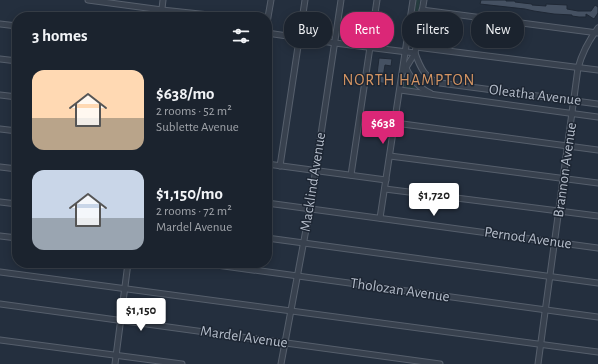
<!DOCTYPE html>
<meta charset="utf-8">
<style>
body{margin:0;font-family:"Alegreya Sans",sans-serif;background:#282f3a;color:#f1f3f6;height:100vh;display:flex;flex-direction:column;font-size:15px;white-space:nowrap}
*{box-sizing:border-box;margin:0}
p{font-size:13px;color:#a0a4aa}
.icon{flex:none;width:22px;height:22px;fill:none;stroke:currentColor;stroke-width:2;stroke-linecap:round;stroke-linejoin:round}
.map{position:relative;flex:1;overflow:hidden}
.sheet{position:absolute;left:12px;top:12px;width:260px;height:256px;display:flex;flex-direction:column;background:#1b232e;border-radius:16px;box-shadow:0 2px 10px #0003,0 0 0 1px #39404a}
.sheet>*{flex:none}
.hud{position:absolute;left:284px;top:12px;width:254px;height:36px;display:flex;gap:8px}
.price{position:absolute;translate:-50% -34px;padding:0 9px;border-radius:4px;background:#fff;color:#222;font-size:13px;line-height:26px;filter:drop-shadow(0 1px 2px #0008)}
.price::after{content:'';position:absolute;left:50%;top:24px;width:12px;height:9px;margin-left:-6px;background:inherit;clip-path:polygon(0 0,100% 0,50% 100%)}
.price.current{background:#db2777;color:#fff}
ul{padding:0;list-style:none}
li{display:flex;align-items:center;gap:12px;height:100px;padding:0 20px}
li span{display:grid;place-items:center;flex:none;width:112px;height:80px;border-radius:12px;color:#555}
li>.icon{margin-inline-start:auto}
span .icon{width:48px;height:48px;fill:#fffc;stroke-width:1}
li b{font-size:17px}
h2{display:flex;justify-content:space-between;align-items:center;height:48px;padding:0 20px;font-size:17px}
.chip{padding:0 14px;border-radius:16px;background:#1b232e;box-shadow:0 2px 10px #0003,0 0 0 1px #39404a;font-size:14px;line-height:36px}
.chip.current{background:#db2777;color:#fff}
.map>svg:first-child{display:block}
</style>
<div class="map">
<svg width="598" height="364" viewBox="0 0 598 364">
<rect width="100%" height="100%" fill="#242f3e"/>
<!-- green -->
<g fill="#263c3f">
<path d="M416 0H420L413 46 411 47H410V44Z"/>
<path d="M406 77 409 78 416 86 415 88C412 89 407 89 404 87Z"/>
</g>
<!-- building -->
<g fill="#455162" stroke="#1f2835">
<path d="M481 0H506V1H515V2L523 3 532 4V5L546 6V4L567 5V9L578 11H591L595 5 598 7V13L594 19 586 14V17H579L572 16V15L554 14 534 11 525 9 480 4Z"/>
<path d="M379 58 392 59 391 66 385 65 383 77H389L388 84 376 82Z"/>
</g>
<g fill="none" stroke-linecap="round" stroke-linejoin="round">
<defs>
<g id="minor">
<path d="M88 0 162 10 228 17"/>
<path d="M422 10 598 33"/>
<path d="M161 17 163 0"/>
<path d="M267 23 271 0"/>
<path d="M0 24 17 26"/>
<path d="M267 33 335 43 415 53C420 67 425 79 440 83L598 104"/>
<path d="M416 47 598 70"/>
<path d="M0 59 17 61"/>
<path d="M405 65C409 77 419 88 430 93"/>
<path d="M404 71 415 53 424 0"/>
<path d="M400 90 598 117"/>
<path d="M0 95 17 97"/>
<path d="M395 123 598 150"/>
<path d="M0 129 17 131"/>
<path d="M390 156 598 183"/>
<path d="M267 164 386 180"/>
<path d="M280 166 305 0"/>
<path d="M0 167 17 169"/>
<path d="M351 175 377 0"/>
<path d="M385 189 598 216"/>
<path d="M0 202 17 204"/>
<path d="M267 203 598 248"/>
<path d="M380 218 413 0"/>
<path d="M0 236 17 238"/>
<path d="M267 238 598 283"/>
<path d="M202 263 598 317"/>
<path d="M0 272 598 352"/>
<path d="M0 304 440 364"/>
<path d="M0 340 182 364"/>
<path d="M115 364 128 263"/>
<path d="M281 364 310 208 341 0"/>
<path d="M538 364 578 68C582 53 589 40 598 28"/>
</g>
</defs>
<!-- minor casing -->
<use href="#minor" stroke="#565f6c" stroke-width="7"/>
<!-- minor -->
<use href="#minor" stroke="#38414e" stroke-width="5"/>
</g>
<g text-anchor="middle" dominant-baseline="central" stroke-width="3" stroke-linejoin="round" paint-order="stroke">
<!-- street labels -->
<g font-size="15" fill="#b4bcc9" stroke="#1d2633">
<text transform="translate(535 95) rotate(7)">Oleatha Avenue</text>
<text transform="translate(565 170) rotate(-82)">Brannon Avenue</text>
<text transform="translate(313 182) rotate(-81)">Macklind Avenue</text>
<text transform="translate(528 238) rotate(8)">Pernod Avenue</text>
<text transform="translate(400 290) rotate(8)">Tholozan Avenue</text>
<text transform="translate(244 337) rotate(8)">Mardel Avenue</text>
</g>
<!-- neighbourhood labels -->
<g font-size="16" letter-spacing="1" fill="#d59563" stroke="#1d2633">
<text x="409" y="80">NORTH HAMPTON</text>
</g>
</g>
</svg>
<b class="price current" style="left:383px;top:145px">$638</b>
<b class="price" style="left:434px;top:217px">$1,720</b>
<b class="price" style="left:141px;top:332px">$1,150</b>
<div class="hud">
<a class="chip">Buy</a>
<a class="chip current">Rent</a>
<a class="chip">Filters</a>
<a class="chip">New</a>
</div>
<section class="sheet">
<h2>3 homes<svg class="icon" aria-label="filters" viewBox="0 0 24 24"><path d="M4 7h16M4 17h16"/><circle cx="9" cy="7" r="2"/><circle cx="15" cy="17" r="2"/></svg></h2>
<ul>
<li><span style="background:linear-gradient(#ffd9b3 60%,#b9a48a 0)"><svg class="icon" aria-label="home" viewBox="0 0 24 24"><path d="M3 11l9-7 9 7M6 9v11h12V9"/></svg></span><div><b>$638/mo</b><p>2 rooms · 52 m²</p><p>Sublette Avenue</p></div></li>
<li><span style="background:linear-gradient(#c9d6e8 60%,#9aa5b1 0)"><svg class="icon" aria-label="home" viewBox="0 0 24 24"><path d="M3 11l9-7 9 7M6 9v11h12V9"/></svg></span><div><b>$1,150/mo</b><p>2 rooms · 72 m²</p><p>Mardel Avenue</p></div></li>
</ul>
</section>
</div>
